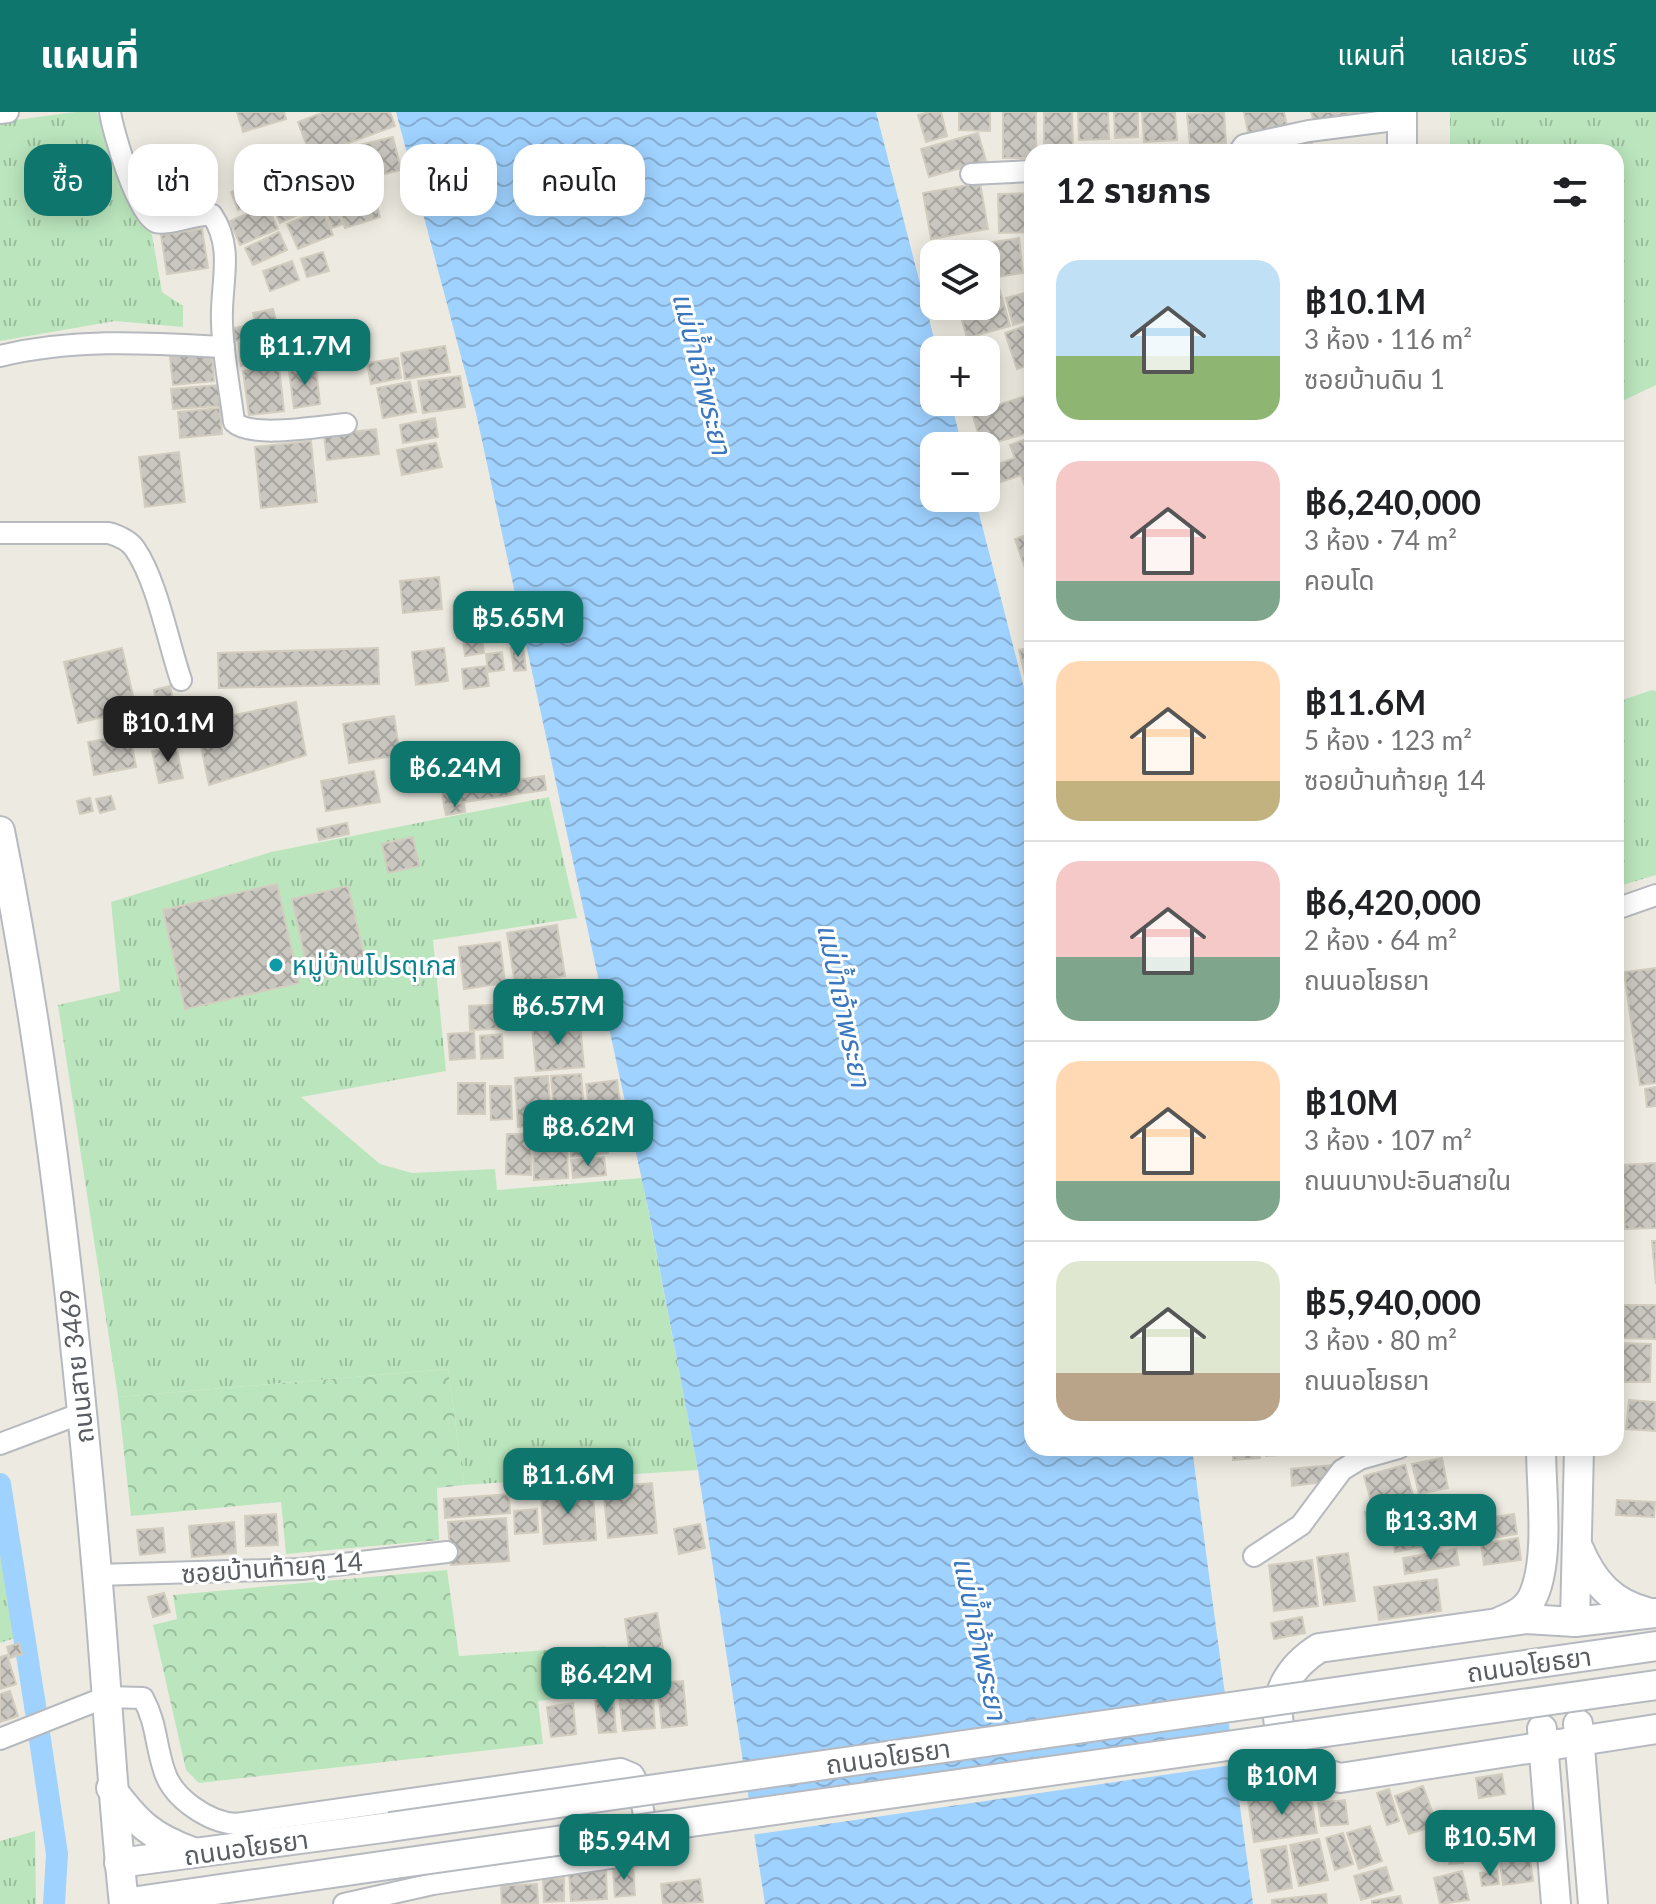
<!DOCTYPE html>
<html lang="th">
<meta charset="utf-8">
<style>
body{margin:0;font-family:Lato,"Noto Sans Thai",sans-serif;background:#f6f6f6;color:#202124;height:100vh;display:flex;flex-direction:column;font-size:30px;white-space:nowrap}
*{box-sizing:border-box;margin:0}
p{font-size:26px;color:#757577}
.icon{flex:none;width:44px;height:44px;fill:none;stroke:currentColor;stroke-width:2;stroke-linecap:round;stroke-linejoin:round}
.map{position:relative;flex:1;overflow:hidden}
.details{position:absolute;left:1024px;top:32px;width:600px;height:1312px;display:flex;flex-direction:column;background:#fff;border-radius:24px;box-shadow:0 4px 20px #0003}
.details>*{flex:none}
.banner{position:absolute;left:24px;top:32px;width:760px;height:72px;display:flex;gap:16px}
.tools{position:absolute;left:920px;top:128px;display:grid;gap:16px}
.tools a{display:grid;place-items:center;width:80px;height:80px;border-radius:16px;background:#fff;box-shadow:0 4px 20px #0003;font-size:40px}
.price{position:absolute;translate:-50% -68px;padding:0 18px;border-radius:16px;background:#0f766e;color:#fff;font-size:26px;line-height:52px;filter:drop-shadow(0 2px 4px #0008)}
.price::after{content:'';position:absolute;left:50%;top:48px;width:24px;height:18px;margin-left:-12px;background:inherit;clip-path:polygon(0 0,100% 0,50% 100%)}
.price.on{background:#222;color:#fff}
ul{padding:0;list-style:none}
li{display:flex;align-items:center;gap:24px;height:200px;padding:0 32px}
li+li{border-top:2px solid #e0e0e0}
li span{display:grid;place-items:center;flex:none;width:224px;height:160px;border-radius:24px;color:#555}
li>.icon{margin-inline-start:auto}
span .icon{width:96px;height:96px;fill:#fffc;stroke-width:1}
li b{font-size:34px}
h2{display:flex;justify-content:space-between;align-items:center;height:96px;padding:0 32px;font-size:34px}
.chip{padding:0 28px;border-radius:24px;background:#fff;box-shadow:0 4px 20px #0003;font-size:28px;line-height:72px}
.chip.on{background:#0f766e;color:#fff}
header{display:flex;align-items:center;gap:48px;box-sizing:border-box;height:112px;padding:0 40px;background:#0f766e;color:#fff}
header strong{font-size:38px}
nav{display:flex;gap:44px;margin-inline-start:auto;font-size:28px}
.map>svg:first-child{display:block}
</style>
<header>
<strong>แผนที่</strong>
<nav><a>แผนที่</a><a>เลเยอร์</a><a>แชร์</a></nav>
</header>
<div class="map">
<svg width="1656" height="1792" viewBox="0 0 1656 1792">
<defs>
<pattern id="grass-tufts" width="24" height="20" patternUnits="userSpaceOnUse" patternTransform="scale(2)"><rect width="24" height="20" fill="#bbe6bd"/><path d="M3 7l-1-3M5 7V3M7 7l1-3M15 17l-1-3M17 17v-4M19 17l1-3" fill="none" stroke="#9bbe9d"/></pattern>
<pattern id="forest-crowns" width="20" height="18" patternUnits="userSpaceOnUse" patternTransform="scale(2)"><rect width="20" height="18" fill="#bbe6bd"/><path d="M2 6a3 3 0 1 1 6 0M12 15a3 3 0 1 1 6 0" fill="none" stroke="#9bbe9d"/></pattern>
<pattern id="water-waves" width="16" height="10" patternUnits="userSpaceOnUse" patternTransform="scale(2)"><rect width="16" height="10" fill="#9fd2ff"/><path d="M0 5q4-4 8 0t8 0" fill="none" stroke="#85aed2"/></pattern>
<pattern id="building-cross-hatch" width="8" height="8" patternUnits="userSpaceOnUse" patternTransform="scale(2)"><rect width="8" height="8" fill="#cac7c0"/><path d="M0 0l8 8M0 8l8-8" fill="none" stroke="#a7a59f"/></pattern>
</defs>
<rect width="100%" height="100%" fill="#edebe1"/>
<!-- grass -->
<g fill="url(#grass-tufts)">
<path d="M75 0H97L108 40 152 123 162 180 183 194V215L115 209 0 229V10Z"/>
<path d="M1450 0H1656V273L1616 292V40H1450Z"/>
<path d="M1652 578 1656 579V763L1616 775V590Z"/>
<path d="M549 685 577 806 433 828 446 959 301 985 380 1052 412 1061 495 1057 497 1078 642 1066 698 1358 464 1373 448 1257 118 1285 58 893 120 879 111 790 271 740Z"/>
<path d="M0 1430 18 1525 0 1531Z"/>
<path d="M35 1719 36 1792H0V1729Z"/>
</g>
<!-- forest -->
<g fill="url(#forest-crowns)">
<path d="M448 1257 464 1373 437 1376 439 1428 286 1442 281 1390 131 1404 118 1285Z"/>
<path d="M447 1458 459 1544 606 1534 611 1579 538 1589 543 1632 199 1671 186 1658 153 1513 177 1507 173 1483Z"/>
</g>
<!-- water -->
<path fill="url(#water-waves)" d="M396 0H876L937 238H934V290H951L962 334H934V386H975L1032 607V1336H1192L1253 1792H765L698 1358 648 1096 476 301Z"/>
<!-- pier -->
<path fill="#edebe1" d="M1235 1621 1239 1652 751 1723 746 1691Z"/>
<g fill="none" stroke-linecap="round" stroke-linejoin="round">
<!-- canal -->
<g stroke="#9fd2ff" stroke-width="22">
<path d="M0 1372 36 1600"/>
<path d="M39 1621 57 1742 54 1792"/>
</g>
</g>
<!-- building -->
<g fill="url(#building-cross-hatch)" stroke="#d2cdbf" stroke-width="2">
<path d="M237 0H284L286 7 243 20Z"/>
<path d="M324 0H390L395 14 311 45 298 10Z"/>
<path d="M930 0H941L947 24 926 30 918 3Z"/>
<path d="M959 0H990V19L959 18Z"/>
<path d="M1003 0H1036V40H1032V46H1003Z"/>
<path d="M1044 0H1072L1073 40H1044Z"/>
<path d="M1078 0H1108L1109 27 1079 28Z"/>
<path d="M1114 0H1138V25L1115 26Z"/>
<path d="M1142 0H1175L1177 28 1144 30Z"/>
<path d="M1224 0 1226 31 1190 33 1187 2Z"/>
<path d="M1244 0H1284L1287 14 1248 21Z"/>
<path d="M1311 0H1358L1314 10Z"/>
<path d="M978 21 986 49 929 65 921 37Z"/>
<path d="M393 25 401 58 363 67 355 34Z"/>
<path d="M1312 32 1313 40H1258Z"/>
<path d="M350 39 357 67 321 77 313 48Z"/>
<path d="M980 71 988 117 931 127 923 81Z"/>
<path d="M250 73 257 92 238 98 231 80Z"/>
<path d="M309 75 318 94 280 111 271 91Z"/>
<path d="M373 80 380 105 345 116 337 90Z"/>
<path d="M1032 81V120L999 121 998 82Z"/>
<path d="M267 93 278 117 240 133 230 109Z"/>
<path d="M336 96 343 112 332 116 326 100Z"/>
<path d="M322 97 333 123 298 137 287 112Z"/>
<path d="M202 117 208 156 167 162 161 123Z"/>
<path d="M279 120 287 138 253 153 245 136Z"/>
<path d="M1019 126 1023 161 990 166 986 131Z"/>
<path d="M1028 130H1032V165Z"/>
<path d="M980 131 981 142H934V165L930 139Z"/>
<path d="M323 140 329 159 307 165 301 147Z"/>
<path d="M292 149 299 168 270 179 263 159Z"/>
<path d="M998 172 1010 214 967 226 958 194H986V176Z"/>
<path d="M1032 179V207L1013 213 1006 186Z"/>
<path d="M273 197 277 212 257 217 253 201Z"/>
<path d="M1032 212V252L1017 257 1005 221Z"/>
<path d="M361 213 366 240 332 247 327 219Z"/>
<path d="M247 214 249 226 235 229 233 216Z"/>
<path d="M312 223 316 250 287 254 282 227Z"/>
<path d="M277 227 280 250 241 254 239 231Z"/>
<path d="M445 234 450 260 405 267 401 241Z"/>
<path d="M212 242 214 269 173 273 170 245Z"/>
<path d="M398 246 401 266 371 272 367 251Z"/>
<path d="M279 254 284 299 249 303 243 259Z"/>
<path d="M316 255 320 292 294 296 289 259Z"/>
<path d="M460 264 465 295 423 301 418 269Z"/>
<path d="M410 270 416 300 383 306 377 276Z"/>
<path d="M219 273 220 294 173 297 171 277Z"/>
<path d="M1032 282V320L982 334 972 301Z"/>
<path d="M220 296 222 322 180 326 178 300Z"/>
<path d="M435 306 438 325 403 331 400 313Z"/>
<path d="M376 317 379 342 327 348 324 323Z"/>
<path d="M1032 325V388L1030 389 1021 363 1001 370 995 353 1015 346 1010 333Z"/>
<path d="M311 329 317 390 261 396 255 335Z"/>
<path d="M436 331 442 355 402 363 397 338Z"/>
<path d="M179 340 185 390 145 395 139 345Z"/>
<path d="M1032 421V454L1025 456 1015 427Z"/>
<path d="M439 465 442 497 403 501 400 469Z"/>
<path d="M473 511 474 524 457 526 455 513Z"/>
<path d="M482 525 484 541 465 544 463 527Z"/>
<path d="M523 535 526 558 514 559 511 536Z"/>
<path d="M1032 535V572L1027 573 1019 538Z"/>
<path d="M122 536 136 597 78 611 64 550Z"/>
<path d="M378 536 379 572 219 576 218 541Z"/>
<path d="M444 536 448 569 416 573 412 540Z"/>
<path d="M502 540 504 558 488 560 486 542Z"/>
<path d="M486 554 489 574 464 577 462 557Z"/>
<path d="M170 574 178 609 149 616 144 598 158 595 154 578Z"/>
<path d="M296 590 306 643 209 673 196 611Z"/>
<path d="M394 604 400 643 349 651 343 612Z"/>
<path d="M130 623 136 655 94 663 88 630Z"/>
<path d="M176 634 183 666 159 671 152 639Z"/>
<path d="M374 659 380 690 326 699 321 669Z"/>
<path d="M544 664 546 678 444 693 442 679Z"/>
<path d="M111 684 115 697 100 701 96 687Z"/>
<path d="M90 686 93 699 80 702 77 689Z"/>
<path d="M464 691 465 700 446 703 444 694Z"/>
<path d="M347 711 349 722 319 728 317 717Z"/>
<path d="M413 725 419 754 388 761 382 732Z"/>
<path d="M277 772 299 871 185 897 163 798Z"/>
<path d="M348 774 367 856 310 869 292 787Z"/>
<path d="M557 813 565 864 515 872 507 821Z"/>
<path d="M500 830 505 871 464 877 459 835Z"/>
<path d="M1656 856V971L1640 973 1624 860Z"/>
<path d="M587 876 590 906 521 912 519 881Z"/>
<path d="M512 892 514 916 470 918 469 894Z"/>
<path d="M580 911 584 955 536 959 532 915Z"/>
<path d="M474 920 475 946 450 948 448 922Z"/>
<path d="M502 922 503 946 481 947 480 924Z"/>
<path d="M581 962 585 1009 555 1011 551 964Z"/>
<path d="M548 964 551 1013 518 1015 515 966Z"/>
<path d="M617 968 622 1007 591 1011 586 972Z"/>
<rect x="458" y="971" width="27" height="31"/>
<path d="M490 974H511L512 1007 491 1008Z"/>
<path d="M1656 975V994L1647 995 1645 977Z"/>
<path d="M606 1015 608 1041 571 1045 569 1019Z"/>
<path d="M507 1022H532L531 1063 506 1062Z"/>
<path d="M567 1030 568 1066 534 1068 533 1031Z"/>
<path d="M604 1045 606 1063 573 1066 571 1048Z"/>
<path d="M1656 1051V1116L1625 1117 1622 1053Z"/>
<path d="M1652 1129H1656V1172Z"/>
<path d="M1616 1193H1656V1227L1616 1226Z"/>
<path d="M1619 1231 1651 1232 1650 1270H1618Z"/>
<path d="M1629 1288 1656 1290 1655 1319 1626 1317Z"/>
<path d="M1233 1336H1260V1346L1233 1348Z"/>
<path d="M1266 1336H1291V1342L1266 1344Z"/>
<path d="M1298 1336H1330L1331 1338 1298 1340Z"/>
<path d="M1442 1346 1448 1376 1419 1382 1412 1352Z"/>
<path d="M1332 1353 1333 1369 1292 1374 1291 1357Z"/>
<path d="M1405 1353 1413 1383 1372 1393 1364 1364Z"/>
<path d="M652 1371 657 1421 608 1426 603 1375Z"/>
<path d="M593 1376 596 1428 544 1432 541 1380Z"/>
<path d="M509 1382 510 1401 445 1406 444 1387Z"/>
<path d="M1617 1388 1655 1390 1654 1405 1616 1403Z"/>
<path d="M1451 1389 1458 1427 1395 1440 1388 1402Z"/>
<path d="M537 1397 538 1420 515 1422 514 1399Z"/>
<path d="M1379 1397 1381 1409 1368 1412 1365 1400Z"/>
<path d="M276 1402 278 1433 246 1434 245 1404Z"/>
<path d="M1514 1402 1517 1422 1485 1427 1482 1407Z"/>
<path d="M506 1406 509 1449 451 1453 448 1410Z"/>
<path d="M234 1410 236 1441 192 1445 189 1414Z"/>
<path d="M700 1412 705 1436 679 1442 674 1417Z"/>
<path d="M163 1416 165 1440 140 1443 137 1418Z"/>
<path d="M1518 1426 1521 1448 1484 1453 1481 1432Z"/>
<path d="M1456 1437 1459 1453 1405 1462 1403 1446Z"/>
<path d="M1348 1441 1355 1489 1324 1493 1317 1445Z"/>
<path d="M1312 1448 1318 1494 1274 1499 1269 1453Z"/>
<path d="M1437 1467 1441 1499 1379 1508 1374 1475Z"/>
<path d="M164 1481 170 1500 153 1505 148 1485Z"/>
<path d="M657 1501 663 1537 630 1542 625 1507Z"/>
<path d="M1302 1505 1305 1521 1274 1527 1271 1511Z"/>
<path d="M19 1531 22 1542 10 1546 7 1535Z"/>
<path d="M7 1543 16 1572 0 1577V1545Z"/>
<path d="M683 1569 687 1613 662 1616 657 1571Z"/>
<path d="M652 1573 655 1616 623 1619 618 1576Z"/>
<path d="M10 1579 18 1604 0 1610V1582Z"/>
<path d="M613 1586 616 1620 599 1621 595 1587Z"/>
<path d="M573 1591 576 1622 551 1625 547 1595Z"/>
<path d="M1502 1662 1505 1682 1479 1686 1476 1666Z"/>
<path d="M1423 1674 1437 1713 1409 1722 1395 1684Z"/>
<path d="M1389 1677 1399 1709 1387 1713 1377 1681Z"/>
<path d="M1310 1679 1317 1721 1254 1730 1248 1689Z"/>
<path d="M1345 1688 1348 1712 1321 1714 1318 1691Z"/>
<path d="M1370 1714 1382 1749 1359 1757 1347 1721Z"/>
<path d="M1343 1721 1353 1752 1335 1758 1326 1726Z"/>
<path d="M1319 1727 1328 1768 1299 1774 1290 1733Z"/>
<path d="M1286 1734 1292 1776 1268 1780 1261 1738Z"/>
<path d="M1449 1737H1463V1751L1449 1752Z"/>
<path d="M1530 1746 1533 1769 1503 1773 1500 1750Z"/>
<path d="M633 1755 635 1783 615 1785 613 1757Z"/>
<path d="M1386 1755 1393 1778 1361 1788 1354 1764Z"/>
<path d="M606 1758 607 1787 571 1789 569 1761Z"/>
<path d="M1462 1759 1469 1788 1440 1792 1434 1766Z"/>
<path d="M1497 1759 1499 1772 1482 1774 1480 1761Z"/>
<path d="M564 1766V1789L544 1790 543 1767Z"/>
<path d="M700 1767 703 1790 663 1792 661 1772Z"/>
<path d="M537 1772 538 1791 502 1792 501 1774Z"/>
<path d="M1326 1782 1327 1792H1272V1788Z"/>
<path d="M1400 1784 1402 1792H1372V1789Z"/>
</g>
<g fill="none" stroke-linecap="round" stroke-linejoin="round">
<defs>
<g id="street">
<path d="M110 0C113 20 137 102 156 110 167 114 197 101 212 103 235 137 220 173 222 211 223 244 230 278 234 310 252 327 320 314 346 312"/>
<path d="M0 1 8 0"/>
<path d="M1239 40 1244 33 1309 19 1402 7"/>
<path d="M971 62 1032 59"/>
<path d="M0 244C75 226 148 231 224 235"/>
<path d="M0 421H109C119 424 129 428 135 437 157 469 168 530 181 568"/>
<path d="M1616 797 1656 783"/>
<path d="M0 1332 82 1301"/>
<path d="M1254 1444 1301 1413 1342 1358 1360 1347 1399 1336"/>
<path d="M97 1463 301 1457 447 1440"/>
<path d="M0 1627 106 1585 143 1586C157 1612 155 1631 164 1658 172 1686 208 1710 236 1712L621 1657 633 1662 638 1671 649 1730 638 1742 433 1772 344 1792"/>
</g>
<g id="secondary">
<path d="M1402 0V40"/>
<path d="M0 719C49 964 75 1212 97 1461 107 1571 112 1682 124 1792"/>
<path d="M1579 1437C1593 1470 1612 1491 1647 1500"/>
<path d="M1656 1501 1575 1510 1526 1507 1319 1536C1256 1576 1267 1648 1340 1666L1656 1617"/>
<path d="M1501 1509C1516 1503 1528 1497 1534 1482 1550 1444 1541 1377 1541 1336"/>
<path d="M1575 1510 1579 1336"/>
<path d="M1609 1541 1656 1534"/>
<path d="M1614 1579 1656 1573"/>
<path d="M1578 1612 1593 1792"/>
<path d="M1542 1617 1556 1792"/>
<path d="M111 1676C137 1711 151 1725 193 1740"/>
<path d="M119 1751 390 1715"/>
<path d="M124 1791 395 1752"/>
</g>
</defs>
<!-- street casing -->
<use href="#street" stroke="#b6b9be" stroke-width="24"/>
<!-- secondary casing -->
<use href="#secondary" stroke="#b6bac0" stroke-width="32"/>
<!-- street -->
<use href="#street" stroke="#fff" stroke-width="20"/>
<!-- secondary -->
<use href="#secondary" stroke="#fff" stroke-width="28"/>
<defs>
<g id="secondary-bridge">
<path d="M390 1715 1609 1541"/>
<path d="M395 1752 1614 1579"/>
</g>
</defs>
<!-- secondary-bridge casing -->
<use href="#secondary-bridge" stroke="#b6bac0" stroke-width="32" stroke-linecap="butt"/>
<!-- secondary-bridge -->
<use href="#secondary-bridge" stroke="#fff" stroke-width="28"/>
</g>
<!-- markers -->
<circle fill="#0f9aa8" stroke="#fff" stroke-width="3" cx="276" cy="853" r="8"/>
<g text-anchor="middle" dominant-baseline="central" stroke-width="6" stroke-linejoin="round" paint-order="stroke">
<!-- culture labels -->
<g font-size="26" fill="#0d838f" stroke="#fff" text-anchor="start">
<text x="292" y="853">หมู่บ้านโปรตุเกส</text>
</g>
<!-- street labels -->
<g font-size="26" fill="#595d62" stroke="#fff">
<text transform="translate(76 1254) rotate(-96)">ถนนสาย 3469</text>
<text transform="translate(272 1455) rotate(-4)">ซอยบ้านท้ายคู 14</text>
<text transform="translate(1529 1552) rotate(-8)">ถนนอโยธยา</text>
<text transform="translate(888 1644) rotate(-8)">ถนนอโยธยา</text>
<text transform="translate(246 1735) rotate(-8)">ถนนอโยธยา</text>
</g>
<!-- water labels -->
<g font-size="28" font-style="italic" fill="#3a77bf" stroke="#fff">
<text transform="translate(703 261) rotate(76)">แม่น้ำเจ้าพระยา</text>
<text transform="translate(845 893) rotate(78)">แม่น้ำเจ้าพระยา</text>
<text transform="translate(981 1526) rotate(78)">แม่น้ำเจ้าพระยา</text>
</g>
</g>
</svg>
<div class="tools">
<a><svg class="icon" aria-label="layers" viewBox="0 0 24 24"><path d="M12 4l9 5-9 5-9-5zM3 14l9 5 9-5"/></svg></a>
<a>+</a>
<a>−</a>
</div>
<b class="price" style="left:305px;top:275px">฿11.7M</b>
<b class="price" style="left:518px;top:547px">฿5.65M</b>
<b class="price on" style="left:168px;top:652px">฿10.1M</b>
<b class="price" style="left:455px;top:697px">฿6.24M</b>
<b class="price" style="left:558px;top:935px">฿6.57M</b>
<b class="price" style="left:588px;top:1056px">฿8.62M</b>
<b class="price" style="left:568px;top:1404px">฿11.6M</b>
<b class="price" style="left:1431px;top:1450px">฿13.3M</b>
<b class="price" style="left:606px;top:1603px">฿6.42M</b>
<b class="price" style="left:1282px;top:1705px">฿10M</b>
<b class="price" style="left:1490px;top:1766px">฿10.5M</b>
<b class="price" style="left:624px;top:1770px">฿5.94M</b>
<div class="banner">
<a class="chip on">ซื้อ</a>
<a class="chip">เช่า</a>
<a class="chip">ตัวกรอง</a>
<a class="chip">ใหม่</a>
<a class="chip">คอนโด</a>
</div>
<section class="details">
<h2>12 รายการ<svg class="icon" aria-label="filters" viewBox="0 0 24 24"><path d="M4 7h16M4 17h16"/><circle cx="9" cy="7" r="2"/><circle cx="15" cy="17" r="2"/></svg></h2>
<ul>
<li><span style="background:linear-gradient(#bfe0f5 60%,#8fb573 0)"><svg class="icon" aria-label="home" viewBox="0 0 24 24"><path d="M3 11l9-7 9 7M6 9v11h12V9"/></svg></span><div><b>฿10.1M</b><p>3 ห้อง · 116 m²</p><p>ซอยบ้านดิน 1</p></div></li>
<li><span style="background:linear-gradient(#f6c9c9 75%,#7fa58c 0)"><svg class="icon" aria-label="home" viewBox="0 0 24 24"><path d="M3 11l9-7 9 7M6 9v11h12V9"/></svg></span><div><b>฿6,240,000</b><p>3 ห้อง · 74 m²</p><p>คอนโด</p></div></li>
<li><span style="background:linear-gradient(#ffd9b3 75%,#c2b280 0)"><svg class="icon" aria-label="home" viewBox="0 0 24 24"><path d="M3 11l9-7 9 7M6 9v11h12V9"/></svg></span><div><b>฿11.6M</b><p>5 ห้อง · 123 m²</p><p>ซอยบ้านท้ายคู 14</p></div></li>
<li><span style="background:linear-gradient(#f6c9c9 60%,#7fa58c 0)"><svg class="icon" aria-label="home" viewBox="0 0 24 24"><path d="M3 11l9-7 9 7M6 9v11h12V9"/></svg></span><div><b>฿6,420,000</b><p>2 ห้อง · 64 m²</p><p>ถนนอโยธยา</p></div></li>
<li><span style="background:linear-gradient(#ffd9b3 75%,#7fa58c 0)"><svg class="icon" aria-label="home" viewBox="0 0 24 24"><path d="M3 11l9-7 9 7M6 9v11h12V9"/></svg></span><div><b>฿10M</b><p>3 ห้อง · 107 m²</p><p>ถนนบางปะอินสายใน</p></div></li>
<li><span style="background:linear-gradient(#dfe7d0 70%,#b9a48a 0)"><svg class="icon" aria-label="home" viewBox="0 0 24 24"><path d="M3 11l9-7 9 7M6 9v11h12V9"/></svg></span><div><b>฿5,940,000</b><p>3 ห้อง · 80 m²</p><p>ถนนอโยธยา</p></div></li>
</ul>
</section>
</div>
